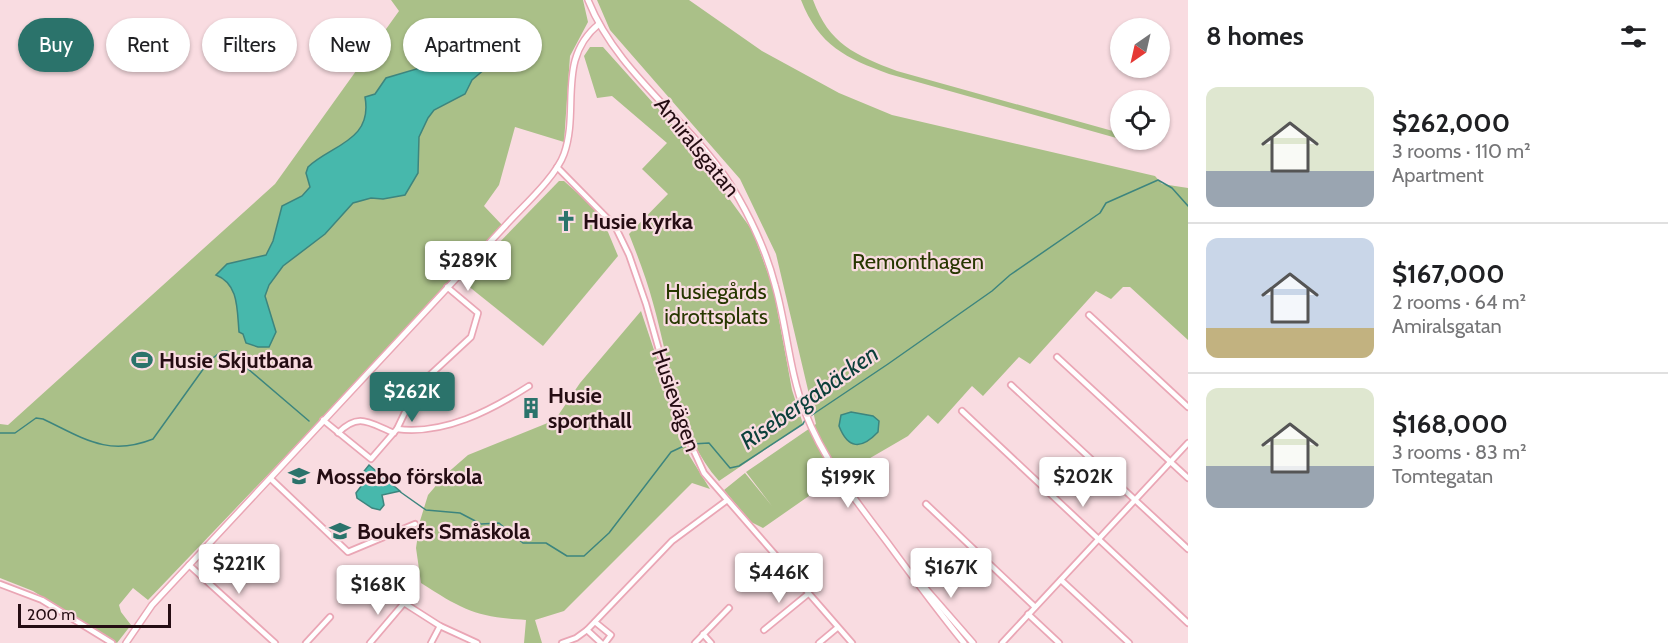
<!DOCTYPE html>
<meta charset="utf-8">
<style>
body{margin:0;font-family:Cabin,sans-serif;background:#f6f6f6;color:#202124;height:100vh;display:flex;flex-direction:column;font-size:22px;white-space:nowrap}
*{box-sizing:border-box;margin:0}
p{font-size:20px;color:#757577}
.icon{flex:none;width:33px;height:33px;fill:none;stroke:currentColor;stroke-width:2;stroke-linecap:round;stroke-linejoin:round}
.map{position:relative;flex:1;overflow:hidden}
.details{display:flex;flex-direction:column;background:#fff;width:480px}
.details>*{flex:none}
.banner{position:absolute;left:18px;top:18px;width:570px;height:54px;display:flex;gap:12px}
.needle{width:39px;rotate:214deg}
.buttons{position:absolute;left:1110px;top:18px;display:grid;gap:12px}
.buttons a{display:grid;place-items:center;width:60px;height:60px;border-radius:50%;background:#fff;box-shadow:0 2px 4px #0004;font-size:30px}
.scale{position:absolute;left:18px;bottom:15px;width:153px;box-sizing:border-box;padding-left:6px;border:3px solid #250d13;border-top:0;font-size:16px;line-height:21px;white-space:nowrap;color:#250d13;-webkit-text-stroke:4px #f9dce1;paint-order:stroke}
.price{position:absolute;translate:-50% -51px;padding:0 14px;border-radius:6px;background:#fff;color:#222;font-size:20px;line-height:39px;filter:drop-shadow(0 2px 3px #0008)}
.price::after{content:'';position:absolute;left:50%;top:36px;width:18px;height:14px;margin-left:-9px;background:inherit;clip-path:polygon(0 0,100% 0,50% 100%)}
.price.current{background:#2b736b;color:#fff}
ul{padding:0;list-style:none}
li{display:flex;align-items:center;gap:18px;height:150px;padding:0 18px}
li+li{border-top:2px solid #e0e0e0}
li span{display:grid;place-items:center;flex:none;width:168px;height:120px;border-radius:12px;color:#555}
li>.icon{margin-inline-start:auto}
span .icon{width:72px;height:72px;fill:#fffc;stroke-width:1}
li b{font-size:26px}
h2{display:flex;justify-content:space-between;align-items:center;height:72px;padding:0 18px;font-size:26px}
.pill{padding:0 21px;border-radius:27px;background:#fff;box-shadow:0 2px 4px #0004;font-size:21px;line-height:54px}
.pill.current{background:#2b736b;color:#fff}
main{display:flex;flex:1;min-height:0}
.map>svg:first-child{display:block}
</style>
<main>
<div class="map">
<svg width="1188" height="643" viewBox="0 0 1188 643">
<rect width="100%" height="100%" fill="#f9dce1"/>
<!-- green -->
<g fill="#aac088">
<path d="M391 0H583L588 22 570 56 564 142 515 127 499 185 484 206 502 225 435 300 148 600 133 588 119 605 121 612 131 625 117 643 33 591 0 578V424L8 425 275 184 399 11Z"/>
<path d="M597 0H689L762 51 839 93 892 115 1155 176 1162 184 1188 188V340L1130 287H1123L1111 299 1096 291 1030 364 1019 357 983 396 972 386 938 424 928 415 908 436 829 482 763 528 751 522 724 490 745 473 772 506 746 472 816 424 776 254 740 179 610 30Z"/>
<path d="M801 0H813C829 44 855 55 897 71L1120 133V139L889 74C846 58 819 46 801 0Z"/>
<path d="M590 47H603L688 142 752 230 773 287 792 390 803 424 719 481C677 434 670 363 653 303 647 280 638 257 629 234L668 194 642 169 667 143 612 96 597 98 584 56Z"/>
<path d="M559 181H564L600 213 618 256 543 346 462 281Z"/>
<path d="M641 311 689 455 710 489 692 483 564 611 535 620 542 643H524L526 620C476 617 463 610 421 583L416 548 420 521 428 495 445 475 468 455 555 420 580 383Z"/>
</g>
<!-- water -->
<g fill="#47b8ac" stroke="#3d857e" stroke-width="1.5">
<path d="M431 22 443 26 441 37C451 56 470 68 492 63L472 80 465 94 434 110 428 118 419 137 418 173 405 195 383 199 371 198 353 203 325 234 283 266 269 285 265 296 276 332 269 347H258L246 343 243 334 239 332C237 310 239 284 216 275L227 264 266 255 273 241 282 206 302 196 310 187 306 173 308 167C331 145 373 141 365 97L375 94 386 78 420 68 424 59 421 35Z"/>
<path d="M851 412 873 416 879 421 878 432C861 450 848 449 839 426L841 415Z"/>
<path d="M369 465 400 491 382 495 384 505 380 510 372 508 357 498 356 493 362 485 361 475Z"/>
</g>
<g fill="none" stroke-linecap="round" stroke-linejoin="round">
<!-- stream -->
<g stroke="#3d857e" stroke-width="1.5">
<path d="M809 417 888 364 992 291 1010 275 1100 213 1106 203 1158 180 1172 188 1188 206"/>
<path d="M0 433H15L36 418 43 419C83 438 108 457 153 439L209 361 222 351H227L309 421"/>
<path d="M692 444 709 443 730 468 739 466 803 424 805 420"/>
<path d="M399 491 426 510 460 513 481 524 499 523 523 543H546L567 556H584L609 533 671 452 688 444"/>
</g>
<defs>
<g id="minor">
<path d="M557 167 615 226 629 255 646 304 677 414 704 473 852 643"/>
<path d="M1089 315 1188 407"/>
<path d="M1057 357 1188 478"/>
<path d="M1011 385 1188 549"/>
<path d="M388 396 395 388 410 401"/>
<path d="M962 411 1188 623"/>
<path d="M323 420 371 459 397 429 417 387 471 337 478 313 447 287"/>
<path d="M397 429C444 435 490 411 529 386"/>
<path d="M338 433C359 412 369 423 394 433"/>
<path d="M271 479 348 552 415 524"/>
<path d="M926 504 1035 607"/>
<path d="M189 565 275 643"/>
<path d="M1061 580 1129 643"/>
<path d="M0 584 42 600 112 643"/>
<path d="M1028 614 1059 643"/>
<path d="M595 622 611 635 605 643"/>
<path d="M764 630 808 594"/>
<path d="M703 634 711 643"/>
<path d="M306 643 330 617"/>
<path d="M370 643 404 603 440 626 477 643"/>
<path d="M431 643 440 626"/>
<path d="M562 643 576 638 587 630"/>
<path d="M601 643 587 630 672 541 726 501"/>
<path d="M695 643 729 608"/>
<path d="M819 643 837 628"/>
<path d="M1002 643 1188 443"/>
</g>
<g id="tertiary">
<path d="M588 0C619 78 698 125 738 197 754 225 767 254 775 285 787 327 789 371 805 412 824 461 856 501 887 542 912 576 937 610 964 643"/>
<path d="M925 588 973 643"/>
<path d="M126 643 152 605 505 226C521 208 556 177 564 154 580 109 556 59 599 24"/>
</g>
</defs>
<!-- minor casing -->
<use href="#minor" stroke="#eaa6b5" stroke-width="8"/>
<!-- tertiary casing -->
<use href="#tertiary" stroke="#eaa6b5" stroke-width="8"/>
<!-- minor -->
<use href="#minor" stroke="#fff" stroke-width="4.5"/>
<!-- tertiary -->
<use href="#tertiary" stroke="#fff" stroke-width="5"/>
</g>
<!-- icons -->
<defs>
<symbol id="church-bare" viewBox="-9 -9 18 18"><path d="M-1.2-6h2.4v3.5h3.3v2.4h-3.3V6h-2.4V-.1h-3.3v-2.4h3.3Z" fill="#2b736b" stroke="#f9dce1" stroke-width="2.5" paint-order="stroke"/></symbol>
<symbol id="stadium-bare" viewBox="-9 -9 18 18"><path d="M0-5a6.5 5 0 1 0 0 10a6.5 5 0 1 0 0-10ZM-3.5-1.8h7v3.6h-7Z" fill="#2b736b" stroke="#f9dce1" stroke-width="2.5" paint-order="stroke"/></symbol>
<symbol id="building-bare" viewBox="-9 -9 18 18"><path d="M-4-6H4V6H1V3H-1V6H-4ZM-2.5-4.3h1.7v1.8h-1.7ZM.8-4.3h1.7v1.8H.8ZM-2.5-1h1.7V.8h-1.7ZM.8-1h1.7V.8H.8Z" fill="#2b736b" stroke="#f9dce1" stroke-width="2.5" paint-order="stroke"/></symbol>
<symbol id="school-bare" viewBox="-9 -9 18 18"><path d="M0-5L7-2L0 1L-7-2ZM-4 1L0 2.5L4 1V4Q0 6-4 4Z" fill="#2b736b" stroke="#f9dce1" stroke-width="2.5" paint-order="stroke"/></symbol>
</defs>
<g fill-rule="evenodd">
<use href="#church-bare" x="551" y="206" width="30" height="30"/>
<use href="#stadium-bare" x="127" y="345" width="30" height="30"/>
<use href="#building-bare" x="516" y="393" width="30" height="30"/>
<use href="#school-bare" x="284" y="461" width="30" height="30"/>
<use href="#school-bare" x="325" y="516" width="30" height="30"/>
</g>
<g text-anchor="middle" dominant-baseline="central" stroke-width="4.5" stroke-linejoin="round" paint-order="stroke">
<!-- street labels -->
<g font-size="22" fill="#250d13" stroke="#f9dce1">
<text transform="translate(697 147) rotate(51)">Amiralsgatan</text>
<text transform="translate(676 400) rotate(71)">Husievägen</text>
</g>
<!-- poi labels -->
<g font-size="22" font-weight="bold" fill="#250d13" stroke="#f9dce1" text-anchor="start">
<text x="583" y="221">Husie kyrka</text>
<text x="159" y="360">Husie Skjutbana</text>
<text x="548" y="395">Husie<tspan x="548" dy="25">sporthall</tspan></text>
<text x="316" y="476">Mossebo förskola</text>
<text x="357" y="531">Boukefs Småskola</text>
</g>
<!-- park labels -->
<g font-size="22" fill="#273700" stroke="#f9dce1">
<text x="918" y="261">Remonthagen</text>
<text x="716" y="291">Husiegårds<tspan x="716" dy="25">idrottsplats</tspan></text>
</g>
<!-- water labels -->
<g font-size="24" font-style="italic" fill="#0c403b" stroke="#f9dce1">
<text transform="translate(809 397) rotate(-35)">Risebergabäcken</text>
</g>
</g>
</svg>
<div class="buttons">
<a><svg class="needle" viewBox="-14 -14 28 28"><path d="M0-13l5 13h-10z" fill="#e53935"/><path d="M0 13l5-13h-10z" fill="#757577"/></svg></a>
<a><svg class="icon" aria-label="locate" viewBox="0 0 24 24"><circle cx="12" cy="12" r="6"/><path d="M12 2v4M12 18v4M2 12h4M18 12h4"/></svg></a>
</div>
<div class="scale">200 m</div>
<b class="price" style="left:468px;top:292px">$289K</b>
<b class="price current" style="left:412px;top:423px">$262K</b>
<b class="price" style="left:1083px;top:508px">$202K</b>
<b class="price" style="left:848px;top:509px">$199K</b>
<b class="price" style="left:239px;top:595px">$221K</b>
<b class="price" style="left:951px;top:599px">$167K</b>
<b class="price" style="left:779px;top:604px">$446K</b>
<b class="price" style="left:378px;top:616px">$168K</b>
<div class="banner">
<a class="pill current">Buy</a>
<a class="pill">Rent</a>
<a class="pill">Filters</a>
<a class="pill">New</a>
<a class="pill">Apartment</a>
</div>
</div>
<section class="details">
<h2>8 homes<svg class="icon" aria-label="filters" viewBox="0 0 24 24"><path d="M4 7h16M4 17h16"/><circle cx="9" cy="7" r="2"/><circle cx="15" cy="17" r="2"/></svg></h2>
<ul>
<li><span style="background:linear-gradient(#dfe7d0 70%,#9aa5b1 0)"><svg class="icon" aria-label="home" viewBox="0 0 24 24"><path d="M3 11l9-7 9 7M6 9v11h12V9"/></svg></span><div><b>$262,000</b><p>3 rooms · 110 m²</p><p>Apartment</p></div></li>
<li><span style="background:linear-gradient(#c9d6e8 75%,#c2b280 0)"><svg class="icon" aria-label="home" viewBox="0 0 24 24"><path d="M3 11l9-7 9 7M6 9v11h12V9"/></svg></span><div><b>$167,000</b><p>2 rooms · 64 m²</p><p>Amiralsgatan</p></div></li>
<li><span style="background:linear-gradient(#dfe7d0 65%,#9aa5b1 0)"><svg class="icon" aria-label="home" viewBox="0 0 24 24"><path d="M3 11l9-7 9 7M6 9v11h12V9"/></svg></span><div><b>$168,000</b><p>3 rooms · 83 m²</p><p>Tomtegatan</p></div></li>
</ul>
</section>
</main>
